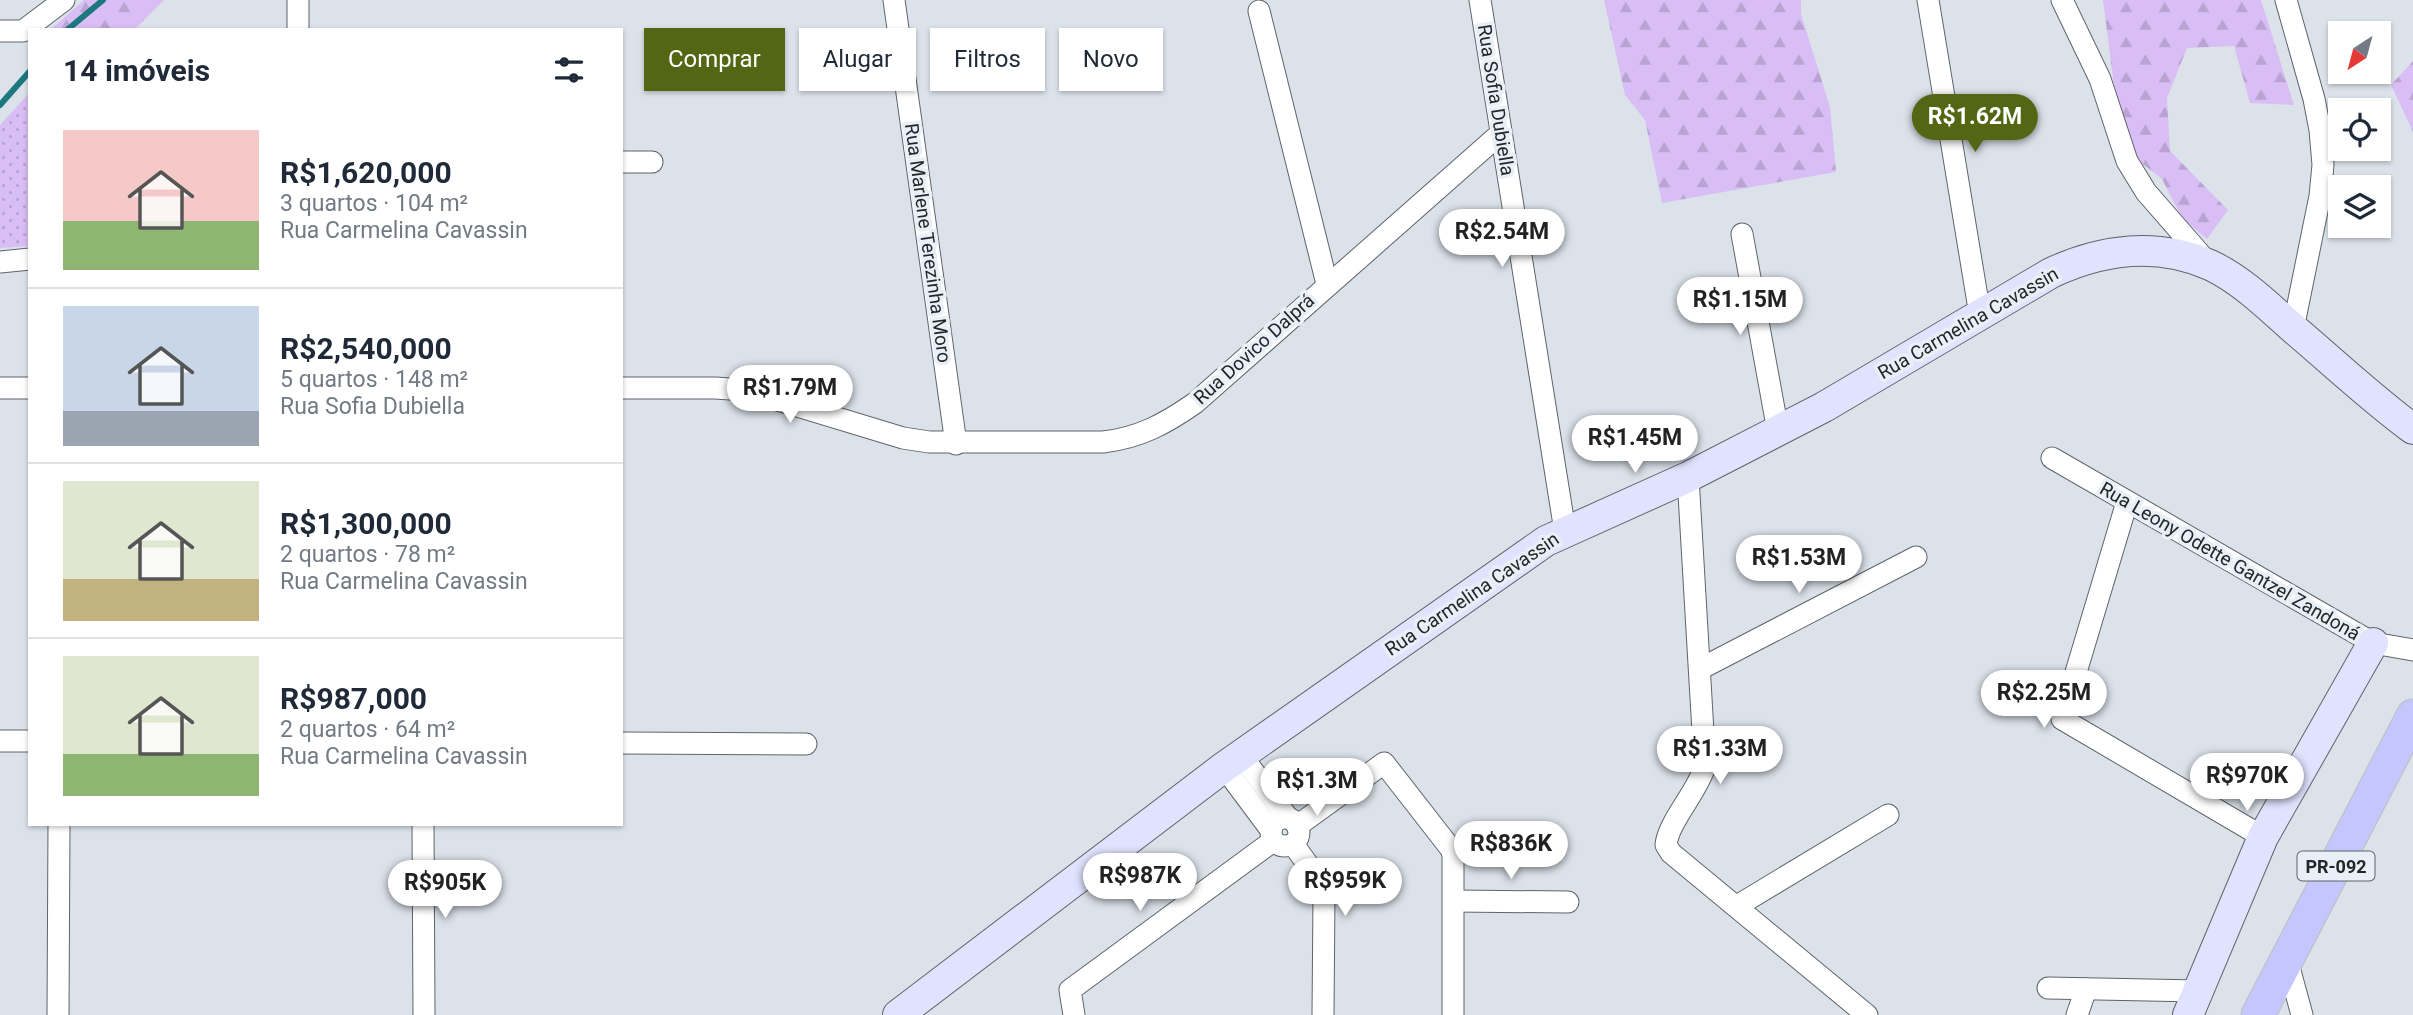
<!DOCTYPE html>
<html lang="pt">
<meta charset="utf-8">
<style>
body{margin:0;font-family:Roboto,sans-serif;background:#f6f6f7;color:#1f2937;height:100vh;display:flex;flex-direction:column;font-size:26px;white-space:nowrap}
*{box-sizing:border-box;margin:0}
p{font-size:23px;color:#747a83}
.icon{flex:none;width:38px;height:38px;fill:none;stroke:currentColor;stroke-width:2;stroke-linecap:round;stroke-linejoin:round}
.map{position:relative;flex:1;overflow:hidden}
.drawer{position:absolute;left:28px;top:28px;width:595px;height:798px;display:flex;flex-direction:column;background:#fff;border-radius:0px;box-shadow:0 2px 5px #0004}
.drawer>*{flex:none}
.banner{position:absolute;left:644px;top:28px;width:665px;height:63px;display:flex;gap:14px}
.needle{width:46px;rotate:216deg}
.controls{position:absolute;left:2328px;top:21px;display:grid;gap:14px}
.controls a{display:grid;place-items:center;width:63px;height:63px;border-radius:0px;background:#fff;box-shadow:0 2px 5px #0004;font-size:35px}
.price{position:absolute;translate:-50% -60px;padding:0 16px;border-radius:24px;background:#fff;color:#222;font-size:23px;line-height:46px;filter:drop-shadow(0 2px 4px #0008)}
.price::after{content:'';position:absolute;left:50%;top:42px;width:21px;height:16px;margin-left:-10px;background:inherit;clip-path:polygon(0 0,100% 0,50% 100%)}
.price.current{background:#526613;color:#fff}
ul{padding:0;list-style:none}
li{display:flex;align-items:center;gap:21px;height:175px;padding:0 35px}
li+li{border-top:2px solid #e0e1e3}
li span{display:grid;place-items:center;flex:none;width:196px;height:140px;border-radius:0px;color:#555}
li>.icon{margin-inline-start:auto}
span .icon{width:84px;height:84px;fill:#fffc;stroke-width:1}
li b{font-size:30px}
h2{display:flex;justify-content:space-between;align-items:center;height:84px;padding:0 35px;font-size:30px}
.tag{padding:0 24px;border-radius:0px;background:#fff;box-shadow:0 2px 5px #0004;font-size:24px;line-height:63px}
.tag.current{background:#526613;color:#fff}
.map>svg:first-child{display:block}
</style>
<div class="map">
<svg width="2413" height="1015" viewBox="0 0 2413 1015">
<defs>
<pattern id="forest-firs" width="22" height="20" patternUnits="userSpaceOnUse" patternTransform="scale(1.75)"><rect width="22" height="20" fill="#d9bef5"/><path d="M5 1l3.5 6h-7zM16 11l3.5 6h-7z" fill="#baa3d2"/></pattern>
<pattern id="park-dots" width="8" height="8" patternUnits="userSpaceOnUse" patternTransform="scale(1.75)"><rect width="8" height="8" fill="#d9bef5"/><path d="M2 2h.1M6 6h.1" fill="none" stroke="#baa3d2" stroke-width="1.8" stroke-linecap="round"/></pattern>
</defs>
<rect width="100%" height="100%" fill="#dce2ea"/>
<!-- forest -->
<g fill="url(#forest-firs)">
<path d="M84 0H164L134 30H50Z"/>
<path d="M1604 0H1801V14L1830 107 1836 172 1662 203 1645 120 1625 95Z"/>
<path d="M2103 0H2261L2294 105 2250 103 2234 46 2187 48 2167 98 2170 151 2228 210 2207 239 2182 218 2162 179 2134 157 2118 118Z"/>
<path d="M2413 61V132L2391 85Z"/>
</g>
<!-- park -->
<path fill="url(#park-dots)" d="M30 92V246L0 248V125Z"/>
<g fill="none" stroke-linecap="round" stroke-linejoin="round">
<!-- stream -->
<g stroke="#1c787e" stroke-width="6">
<path d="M67 30 103 0"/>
<path d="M0 105 30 71"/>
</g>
<defs>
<g id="street">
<path d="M894 0 956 444"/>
<path d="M1480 0 1565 531"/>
<path d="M1928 0 1980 315"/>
<path d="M2062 0 2100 79 2127 161 2146 192 2207 262"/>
<path d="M2286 0 2314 99 2320 130 2323 165 2320 196 2293 329"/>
<path d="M1259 11 1327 284"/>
<path d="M298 30V0"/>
<path d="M0 31H23L64 0"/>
<path d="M621 162H652"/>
<path d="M1742 234 1778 431"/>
<path d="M0 262 30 259"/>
<path d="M0 388H30"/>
<path d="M621 388H715L745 390 903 438 929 442H1103C1139 438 1165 424 1195 403L1501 133"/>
<path d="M2052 458 2373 643 2413 650"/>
<path d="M1688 477 1705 766C1698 791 1668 822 1666 845L1671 853 1867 1015"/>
<path d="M2127 502 2062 719 2263 837"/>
<path d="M1700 669 1916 557"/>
<path d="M0 741H30"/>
<path d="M621 743 806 744"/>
<path d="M1241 755 1288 818"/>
<path d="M1224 767 1271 830"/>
<circle cx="1285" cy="832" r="14"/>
<path d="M423 824 424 1015"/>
<path d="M1297 826 1384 763 1451 849 1453 855V1015"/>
<path d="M1293 844 1316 876 1324 895 1323 1015"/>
<path d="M1454 901 1568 902"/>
<path d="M1737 906 1888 815"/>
<path d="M2287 960 2302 1015"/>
<path d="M2048 988 2198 991"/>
<path d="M58 1015 59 824"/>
<path d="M1074 1015 1070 990 1273 841"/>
<path d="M2077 1015 2086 989"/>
</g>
<g id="secondary">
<path d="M898 1015 1224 767 1546 541 1688 477 1824 407 2051 273C2102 249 2157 242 2210 265 2242 280 2269 307 2295 330 2334 363 2372 399 2413 429"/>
<path d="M2188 1015 2263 837 2373 643"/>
</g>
<path id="primary" d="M2258 1015 2413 716"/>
</defs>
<!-- street casing -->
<use href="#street" stroke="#5f646b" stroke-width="23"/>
<!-- secondary casing -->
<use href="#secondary" stroke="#5f646b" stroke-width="32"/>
<!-- primary casing -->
<use href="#primary" stroke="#bdbebf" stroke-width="35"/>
<!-- street -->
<use href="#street" stroke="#fff" stroke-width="21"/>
<!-- secondary -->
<use href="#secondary" stroke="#e1e2fe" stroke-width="30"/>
<!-- primary -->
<use href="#primary" stroke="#c4c6fd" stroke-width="33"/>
</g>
<g text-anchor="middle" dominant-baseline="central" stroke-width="7" stroke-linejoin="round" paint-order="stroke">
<!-- shield labels -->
<rect fill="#e9eff7" stroke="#5f6267" stroke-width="2" x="2297.5" y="851.5" width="77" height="29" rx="5"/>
<g font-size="18" font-weight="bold" fill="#242629">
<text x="2336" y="866">PR-092</text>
</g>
<!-- street labels -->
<g font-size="19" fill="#242629" stroke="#e9eff7">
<text transform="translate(1496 100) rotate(81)">Rua Sofia Dubiella</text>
<text transform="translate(928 243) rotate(82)">Rua Marlene Terezinha Moro</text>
<text transform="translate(1968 323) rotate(-30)">Rua Carmelina Cavassin</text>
<text transform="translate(1254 349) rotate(-42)">Rua Dovico Dalprá</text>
<text transform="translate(2230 561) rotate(30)">Rua Leony Odette Gantzel Zandoná</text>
<text transform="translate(1472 594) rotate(-34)">Rua Carmelina Cavassin</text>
</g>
</g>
</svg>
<div class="controls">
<a><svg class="needle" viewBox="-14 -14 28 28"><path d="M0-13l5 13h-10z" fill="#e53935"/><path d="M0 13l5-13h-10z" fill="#747a83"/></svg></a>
<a><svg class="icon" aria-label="locate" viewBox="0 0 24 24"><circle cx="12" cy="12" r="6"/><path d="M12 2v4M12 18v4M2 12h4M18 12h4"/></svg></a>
<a><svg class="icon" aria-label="layers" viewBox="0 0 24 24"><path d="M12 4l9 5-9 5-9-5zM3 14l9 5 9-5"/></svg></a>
</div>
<b class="price current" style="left:1975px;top:154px">R$1.62M</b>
<b class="price" style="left:1502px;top:269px">R$2.54M</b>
<b class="price" style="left:1740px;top:337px">R$1.15M</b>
<b class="price" style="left:790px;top:425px">R$1.79M</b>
<b class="price" style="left:1635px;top:475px">R$1.45M</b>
<b class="price" style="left:1799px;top:595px">R$1.53M</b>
<b class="price" style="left:2044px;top:730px">R$2.25M</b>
<b class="price" style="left:1720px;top:786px">R$1.33M</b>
<b class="price" style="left:2247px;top:813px">R$970K</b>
<b class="price" style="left:1317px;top:818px">R$1.3M</b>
<b class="price" style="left:1511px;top:881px">R$836K</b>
<b class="price" style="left:1140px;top:913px">R$987K</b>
<b class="price" style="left:1345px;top:918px">R$959K</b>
<b class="price" style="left:445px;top:920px">R$905K</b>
<div class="banner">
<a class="tag current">Comprar</a>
<a class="tag">Alugar</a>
<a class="tag">Filtros</a>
<a class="tag">Novo</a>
</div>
<section class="drawer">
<h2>14 imóveis<svg class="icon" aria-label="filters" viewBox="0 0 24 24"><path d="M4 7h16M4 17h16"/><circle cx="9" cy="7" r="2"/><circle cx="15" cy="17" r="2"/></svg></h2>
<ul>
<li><span style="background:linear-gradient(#f6c9c9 65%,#8fb573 0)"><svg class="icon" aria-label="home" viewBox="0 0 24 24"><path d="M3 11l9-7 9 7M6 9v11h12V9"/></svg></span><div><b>R$1,620,000</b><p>3 quartos · 104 m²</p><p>Rua Carmelina Cavassin</p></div></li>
<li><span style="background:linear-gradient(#c9d6e8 75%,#9aa5b1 0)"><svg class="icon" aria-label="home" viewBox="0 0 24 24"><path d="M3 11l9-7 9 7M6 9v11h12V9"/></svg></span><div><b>R$2,540,000</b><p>5 quartos · 148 m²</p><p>Rua Sofia Dubiella</p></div></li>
<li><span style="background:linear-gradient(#dfe7d0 70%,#c2b280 0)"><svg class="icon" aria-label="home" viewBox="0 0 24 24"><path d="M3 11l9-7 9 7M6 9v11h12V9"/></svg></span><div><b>R$1,300,000</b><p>2 quartos · 78 m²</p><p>Rua Carmelina Cavassin</p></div></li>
<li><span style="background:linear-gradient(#dfe7d0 70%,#8fb573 0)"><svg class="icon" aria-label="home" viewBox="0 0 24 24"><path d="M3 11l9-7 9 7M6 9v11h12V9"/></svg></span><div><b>R$987,000</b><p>2 quartos · 64 m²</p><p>Rua Carmelina Cavassin</p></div></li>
</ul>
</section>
</div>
